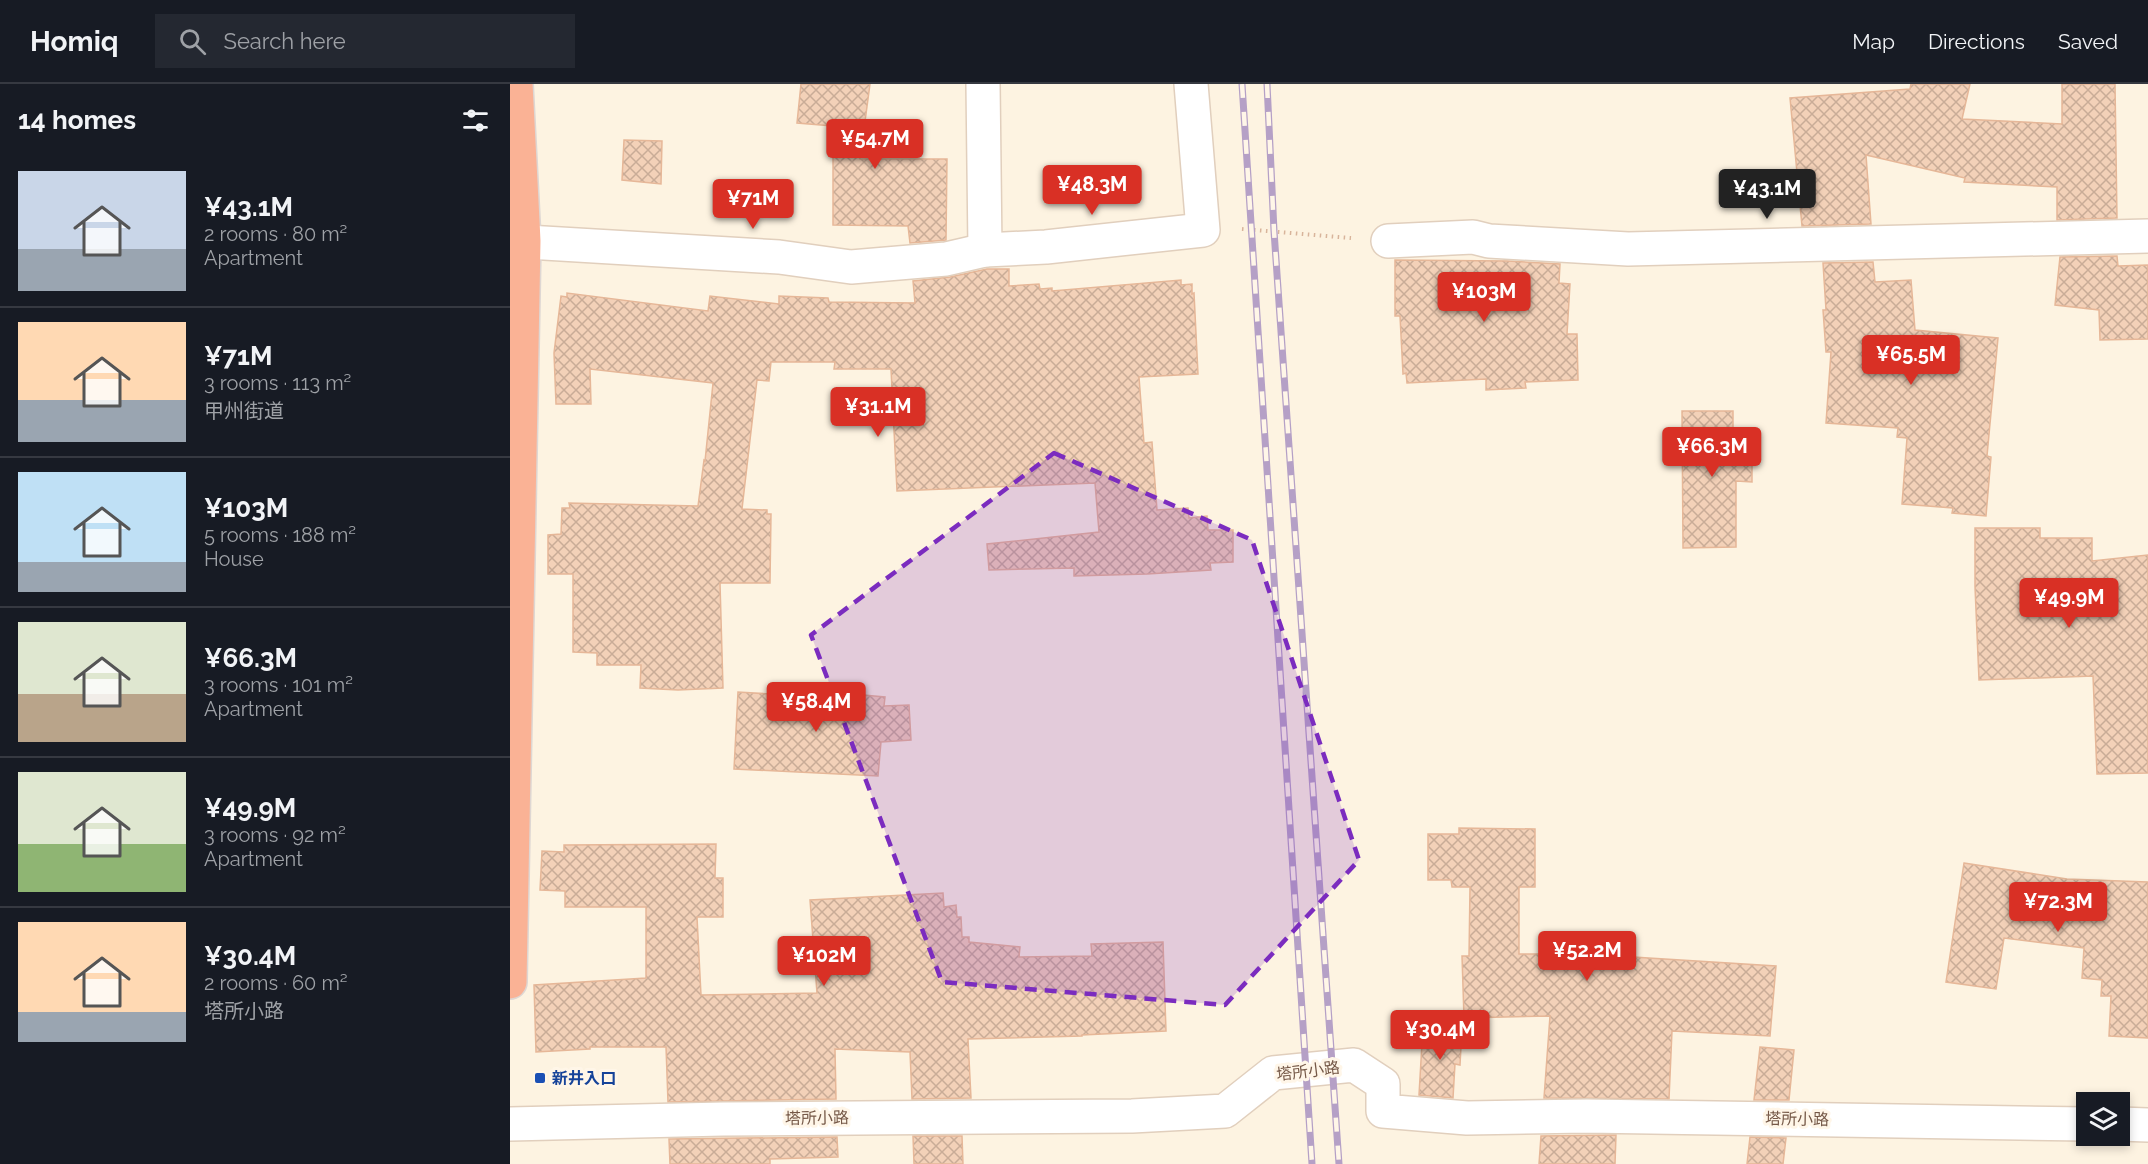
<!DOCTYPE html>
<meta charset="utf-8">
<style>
body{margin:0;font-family:Raleway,"Noto Sans JP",sans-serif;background:#242831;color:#f1f3f6;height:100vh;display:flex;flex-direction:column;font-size:22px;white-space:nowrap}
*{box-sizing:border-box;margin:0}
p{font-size:20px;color:#9ea1a6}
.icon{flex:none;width:33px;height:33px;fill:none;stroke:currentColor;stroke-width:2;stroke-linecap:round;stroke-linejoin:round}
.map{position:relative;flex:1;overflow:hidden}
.side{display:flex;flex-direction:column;background:#171b24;width:510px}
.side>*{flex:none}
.tools{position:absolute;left:1566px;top:1008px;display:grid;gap:12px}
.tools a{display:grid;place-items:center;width:54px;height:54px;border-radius:0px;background:#171b24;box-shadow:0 3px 9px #0003;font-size:30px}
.price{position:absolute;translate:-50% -51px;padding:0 14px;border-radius:6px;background:#d93025;color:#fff;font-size:20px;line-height:39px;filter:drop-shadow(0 2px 3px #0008)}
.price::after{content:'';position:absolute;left:50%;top:36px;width:18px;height:14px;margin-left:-9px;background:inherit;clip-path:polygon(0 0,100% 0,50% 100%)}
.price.current{background:#222;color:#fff}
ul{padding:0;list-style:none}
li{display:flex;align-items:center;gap:18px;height:150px;padding:0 18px}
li+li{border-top:2px solid #363941}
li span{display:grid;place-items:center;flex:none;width:168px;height:120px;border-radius:0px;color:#555}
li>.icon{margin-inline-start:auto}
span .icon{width:72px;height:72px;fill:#fffc;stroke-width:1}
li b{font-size:26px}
h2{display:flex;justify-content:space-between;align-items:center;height:72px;padding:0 18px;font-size:26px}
header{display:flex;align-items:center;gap:36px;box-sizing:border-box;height:84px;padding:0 30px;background:#171b24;border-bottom:2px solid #363941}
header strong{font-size:28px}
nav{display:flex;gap:33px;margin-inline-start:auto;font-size:21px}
.search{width:420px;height:54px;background:#242831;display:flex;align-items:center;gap:15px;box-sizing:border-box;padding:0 21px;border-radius:0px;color:#9ea1a6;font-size:22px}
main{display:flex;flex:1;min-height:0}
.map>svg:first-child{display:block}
</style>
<header>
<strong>Homiq</strong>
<div class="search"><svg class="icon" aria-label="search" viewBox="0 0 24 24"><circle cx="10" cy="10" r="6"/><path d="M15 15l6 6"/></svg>Search here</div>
<nav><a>Map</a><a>Directions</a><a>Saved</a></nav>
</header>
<main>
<section class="side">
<h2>14 homes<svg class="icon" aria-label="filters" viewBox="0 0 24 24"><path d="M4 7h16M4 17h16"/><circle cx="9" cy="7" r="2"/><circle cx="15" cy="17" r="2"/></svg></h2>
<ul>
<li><span style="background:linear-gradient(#c9d6e8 65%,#9aa5b1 0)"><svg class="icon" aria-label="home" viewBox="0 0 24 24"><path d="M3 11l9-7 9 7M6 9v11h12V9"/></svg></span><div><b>¥43.1M</b><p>2 rooms · 80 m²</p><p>Apartment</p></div></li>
<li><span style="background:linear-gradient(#ffd9b3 65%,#9aa5b1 0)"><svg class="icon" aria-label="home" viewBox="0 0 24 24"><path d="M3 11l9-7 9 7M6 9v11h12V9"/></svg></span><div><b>¥71M</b><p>3 rooms · 113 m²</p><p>甲州街道</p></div></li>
<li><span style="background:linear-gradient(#bfe0f5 75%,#9aa5b1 0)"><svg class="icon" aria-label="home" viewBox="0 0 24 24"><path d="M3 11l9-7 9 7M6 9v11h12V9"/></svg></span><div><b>¥103M</b><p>5 rooms · 188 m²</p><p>House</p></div></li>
<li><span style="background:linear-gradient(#dfe7d0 60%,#b9a48a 0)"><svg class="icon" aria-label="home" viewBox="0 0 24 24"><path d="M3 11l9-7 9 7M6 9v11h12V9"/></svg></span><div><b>¥66.3M</b><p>3 rooms · 101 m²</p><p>Apartment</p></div></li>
<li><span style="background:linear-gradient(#dfe7d0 60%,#8fb573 0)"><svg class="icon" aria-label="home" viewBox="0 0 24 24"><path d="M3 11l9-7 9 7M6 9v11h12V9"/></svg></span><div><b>¥49.9M</b><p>3 rooms · 92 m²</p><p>Apartment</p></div></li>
<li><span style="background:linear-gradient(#ffd9b3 75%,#9aa5b1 0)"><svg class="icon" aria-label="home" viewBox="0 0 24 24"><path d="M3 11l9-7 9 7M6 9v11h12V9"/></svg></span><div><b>¥30.4M</b><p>2 rooms · 60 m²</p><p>塔所小路</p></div></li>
</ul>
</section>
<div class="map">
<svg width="1638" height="1080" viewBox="0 0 1638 1080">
<defs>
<pattern id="building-cross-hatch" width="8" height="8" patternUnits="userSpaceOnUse" patternTransform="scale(1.5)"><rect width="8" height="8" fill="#f3d1b8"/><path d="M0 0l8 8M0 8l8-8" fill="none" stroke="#c9ac97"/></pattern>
</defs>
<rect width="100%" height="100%" fill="#fdf3e1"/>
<!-- building -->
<g fill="url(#building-cross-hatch)" stroke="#e6b798" stroke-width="1.5">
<path d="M291 0H360L350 75H437L436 156 400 159 398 142 323 141V42L287 39Z"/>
<path d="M1401 0H1460L1452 35 1552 40V0H1605L1607 134 1547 136V103L1454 98 1455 94 1356 71 1361 140 1292 142 1280 14 1400 5Z"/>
<path d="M114 56 152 57 151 100 112 96Z"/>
<path d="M1607 172 1608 182 1638 181V255L1590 256 1589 226 1545 221 1550 173Z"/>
<path d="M885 176 997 177 1050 180 1049 199 1060 200 1057 250H1067L1068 296 1015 298 1016 304 976 306V295L897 299 896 289 893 290 890 232H885Z"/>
<path d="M1363 178 1365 198 1401 196 1405 246 1488 254 1477 372 1481 373 1476 432 1442 429 1443 424 1392 420 1397 354 1387 353 1388 344 1316 339 1321 268H1316L1313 226H1316L1313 179Z"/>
<path d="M477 185H499V202L529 200 530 205 542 204V207L671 196V201L682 200V210L684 209 688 290 629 293 634 359 642 358 647 426 678 424 679 434 697 432 698 446H723V478L700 479 701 486 637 490 564 492V484L479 486 477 460 589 448 585 399 387 407 381 285H324L325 278H261L259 297 247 296 232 425 257 426V430H261L260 499H210L213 604 168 606 130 604 131 581H87V569L63 568V490H38V451L51 450 52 424H60L59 419 188 422 194 376 195 377 203 299 80 285 81 320H46L44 269 51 212 57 213V209L198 227 200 212 269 220V212L318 214 319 218 405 219 403 197 440 193Z"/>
<path d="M1172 327H1223V359H1242V398L1226 397V463L1173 464Z"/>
<path d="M1465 444H1530V454H1582V477L1638 471V689L1587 690 1583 592 1469 596 1465 503Z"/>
<path d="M308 607 375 613 374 622 399 621 401 656 371 658 368 692 224 685 228 608 308 613Z"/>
<path d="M949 744 1025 745V803H1009V870H1108L1107 872 1266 882 1260 952 1162 947 1159 1015 1034 1014 1040 932 954 934 952 872H959L960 803H942L941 796H918V750H949Z"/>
<path d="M206 760 205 794H213V833H187L191 911 307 909 300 816 433 809 434 823 446 821 447 833H451L452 853H459V858L510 863 509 873 582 872 581 860 653 858 656 947 572 951V952L458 955 461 1014 402 1015 400 968 325 965 326 1015 158 1018 156 963H80V965L26 968 24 901 136 894V823H55V807L30 806 32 767 54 768V761Z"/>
<path d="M1454 779 1557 795 1638 798V954L1599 952 1601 912H1591L1592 896 1572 894 1574 864 1494 854 1486 905 1436 898Z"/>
<path d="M913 942 952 944 950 981 945 980 943 1014 909 1011Z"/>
<path d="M1250 963 1284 966 1279 1016H1244Z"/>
<path d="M1106 1051 1105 1080H1029L1031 1052Z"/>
<path d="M403 1052H452L453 1080H404Z"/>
<path d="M327 1053 328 1073 260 1075V1080H160L159 1055Z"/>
<path d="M1240 1053 1276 1054 1273 1080H1237Z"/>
</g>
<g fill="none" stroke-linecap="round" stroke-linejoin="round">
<defs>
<g id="minor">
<path d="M473 0 475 166"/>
<path d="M0 157 269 173 341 183 436 175 475 166 536 163 693 146 681 0"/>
<path d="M878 157 963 153 979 157 1118 165 1638 152"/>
<path d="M0 1040 213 1035 622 1032 715 1027 763 989 844 981 873 1000V1027L957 1034 1077 1032 1576 1040"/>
<path d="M1610 1040 1638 1041"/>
</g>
<path id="highway" d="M0 898 14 157 6 0"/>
</defs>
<!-- minor casing -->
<use href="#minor" stroke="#e1cfbd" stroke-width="36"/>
<!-- highway casing -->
<use href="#highway" stroke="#ded7d3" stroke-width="36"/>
<!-- path -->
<path stroke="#d8b49b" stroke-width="4" stroke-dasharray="1.5 4.5" stroke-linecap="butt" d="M732 145 841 154"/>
<!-- minor -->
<use href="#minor" stroke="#fff" stroke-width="33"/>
<!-- highway -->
<use href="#highway" stroke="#fab295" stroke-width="33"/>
<defs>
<g id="rail">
<path d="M732 0 802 1080"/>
<path d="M757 0 764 147 829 1080"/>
</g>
</defs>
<!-- rail casing -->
<use href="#rail" stroke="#b5a0c6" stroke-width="7"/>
<!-- rail -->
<use href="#rail" stroke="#fff6e8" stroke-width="4.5" stroke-dasharray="14" stroke-linecap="butt"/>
</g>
<!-- marked area -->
<path fill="#7b2cbf" fill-opacity="0.2" stroke="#7b2cbf" stroke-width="4.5" stroke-dasharray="12 8" stroke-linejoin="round" d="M544 369 742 456 849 776 715 921 432 898 301 551Z"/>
<!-- markers -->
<rect fill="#1a4fb4" stroke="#fff6e8" stroke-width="2" x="24" y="988" width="12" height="12" rx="3"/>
<g text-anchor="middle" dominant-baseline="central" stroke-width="6" stroke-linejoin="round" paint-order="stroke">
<!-- street labels -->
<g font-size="16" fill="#755847" stroke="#fff6e8">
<text transform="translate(798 987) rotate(-7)">塔所小路</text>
<text transform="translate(307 1034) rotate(-1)">塔所小路</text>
<text transform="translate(1287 1035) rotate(1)">塔所小路</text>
</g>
<!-- transit labels -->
<g font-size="16" font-weight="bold" fill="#164399" stroke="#fff6e8" text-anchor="start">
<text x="42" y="994">新井入口</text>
</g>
</g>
</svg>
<div class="tools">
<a><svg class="icon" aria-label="layers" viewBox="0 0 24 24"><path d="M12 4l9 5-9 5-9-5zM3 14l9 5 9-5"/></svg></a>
</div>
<b class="price" style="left:365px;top:86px">¥54.7M</b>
<b class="price" style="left:582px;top:132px">¥48.3M</b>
<b class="price current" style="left:1257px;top:136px">¥43.1M</b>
<b class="price" style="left:243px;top:146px">¥71M</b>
<b class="price" style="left:974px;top:239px">¥103M</b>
<b class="price" style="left:1401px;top:302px">¥65.5M</b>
<b class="price" style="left:368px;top:354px">¥31.1M</b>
<b class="price" style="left:1202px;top:394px">¥66.3M</b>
<b class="price" style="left:1559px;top:545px">¥49.9M</b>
<b class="price" style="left:306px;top:649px">¥58.4M</b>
<b class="price" style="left:1548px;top:849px">¥72.3M</b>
<b class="price" style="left:1077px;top:898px">¥52.2M</b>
<b class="price" style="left:314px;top:903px">¥102M</b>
<b class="price" style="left:930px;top:977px">¥30.4M</b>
</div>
</main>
